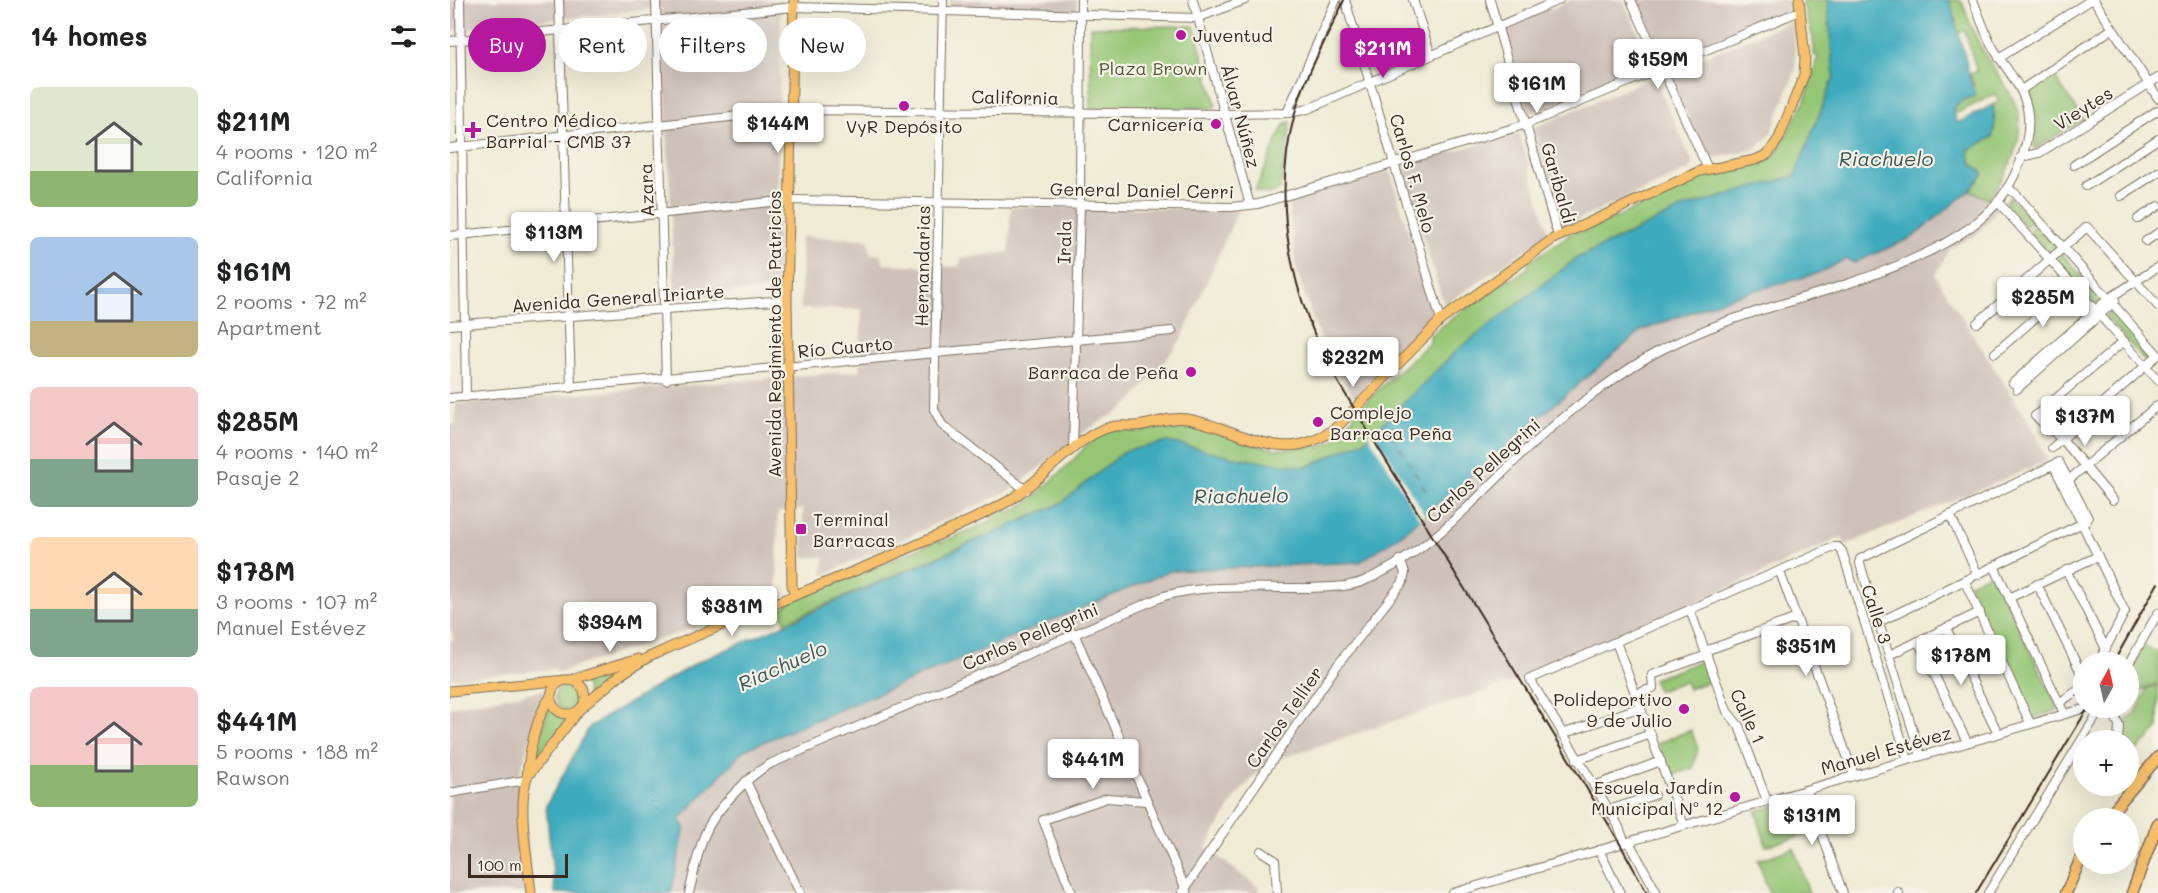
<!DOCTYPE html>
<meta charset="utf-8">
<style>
body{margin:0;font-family:Mali,sans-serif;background:#f6f6f6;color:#202124;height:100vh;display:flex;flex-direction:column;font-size:22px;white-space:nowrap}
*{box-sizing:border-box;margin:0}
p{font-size:20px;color:#757577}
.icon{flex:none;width:33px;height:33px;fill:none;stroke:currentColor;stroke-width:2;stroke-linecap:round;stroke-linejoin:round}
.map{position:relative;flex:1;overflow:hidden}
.panel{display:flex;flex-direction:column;background:#fff;width:450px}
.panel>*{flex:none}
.banner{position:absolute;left:18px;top:18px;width:570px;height:54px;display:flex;gap:12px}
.needle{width:39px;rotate:8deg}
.buttons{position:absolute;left:1623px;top:652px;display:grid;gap:12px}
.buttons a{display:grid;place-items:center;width:66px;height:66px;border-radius:50%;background:#fff;box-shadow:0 6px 24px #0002;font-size:30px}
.scale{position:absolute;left:18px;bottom:15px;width:100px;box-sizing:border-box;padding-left:6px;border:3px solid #3b2a1e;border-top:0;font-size:16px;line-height:21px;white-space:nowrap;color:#3b2a1e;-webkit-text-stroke:4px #f7f3e8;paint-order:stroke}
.price{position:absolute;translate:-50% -51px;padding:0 14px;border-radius:6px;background:#fff;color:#222;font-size:20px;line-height:39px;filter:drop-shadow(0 2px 3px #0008)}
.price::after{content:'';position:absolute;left:50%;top:36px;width:18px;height:14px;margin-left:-9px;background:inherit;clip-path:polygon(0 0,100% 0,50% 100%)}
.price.active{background:#b5179e;color:#fff}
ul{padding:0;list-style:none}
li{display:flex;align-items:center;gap:18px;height:150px;padding:0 30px}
li span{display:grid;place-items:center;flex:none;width:168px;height:120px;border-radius:9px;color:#555}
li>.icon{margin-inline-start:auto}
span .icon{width:72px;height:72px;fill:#fffc;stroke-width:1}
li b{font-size:26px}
h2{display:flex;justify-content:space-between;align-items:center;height:72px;padding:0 30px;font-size:26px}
.pill{padding:0 21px;border-radius:27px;background:#fff;box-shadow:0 6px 24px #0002;font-size:21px;line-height:54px}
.pill.active{background:#b5179e;color:#fff}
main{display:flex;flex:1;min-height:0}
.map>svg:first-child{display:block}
</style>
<main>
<section class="panel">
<h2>14 homes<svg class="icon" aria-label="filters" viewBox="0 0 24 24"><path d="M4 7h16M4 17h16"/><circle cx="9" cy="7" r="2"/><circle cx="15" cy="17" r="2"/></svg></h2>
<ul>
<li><span style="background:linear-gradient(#dfe7d0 70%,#8fb573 0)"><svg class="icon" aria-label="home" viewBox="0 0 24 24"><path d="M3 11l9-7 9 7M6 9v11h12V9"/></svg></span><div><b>$211M</b><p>4 rooms · 120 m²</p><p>California</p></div></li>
<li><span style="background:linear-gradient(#a9c7e8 70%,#c2b280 0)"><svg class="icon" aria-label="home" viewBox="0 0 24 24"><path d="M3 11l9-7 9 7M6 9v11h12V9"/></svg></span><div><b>$161M</b><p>2 rooms · 72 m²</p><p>Apartment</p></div></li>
<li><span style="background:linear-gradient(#f6c9c9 60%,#7fa58c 0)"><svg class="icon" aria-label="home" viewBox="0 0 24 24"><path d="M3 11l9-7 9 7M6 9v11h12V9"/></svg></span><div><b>$285M</b><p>4 rooms · 140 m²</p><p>Pasaje 2</p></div></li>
<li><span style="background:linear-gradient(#ffd9b3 60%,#7fa58c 0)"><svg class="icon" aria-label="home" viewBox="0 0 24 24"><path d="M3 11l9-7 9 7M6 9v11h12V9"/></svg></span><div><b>$178M</b><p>3 rooms · 107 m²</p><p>Manuel Estévez</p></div></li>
<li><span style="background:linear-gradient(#f6c9c9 65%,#8fb573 0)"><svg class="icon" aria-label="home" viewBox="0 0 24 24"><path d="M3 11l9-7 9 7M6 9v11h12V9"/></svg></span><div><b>$441M</b><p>5 rooms · 188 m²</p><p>Rawson</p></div></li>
</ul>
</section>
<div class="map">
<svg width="1708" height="893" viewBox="0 0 1708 893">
<rect width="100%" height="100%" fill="#f7f3e8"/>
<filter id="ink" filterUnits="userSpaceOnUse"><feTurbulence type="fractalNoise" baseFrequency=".0167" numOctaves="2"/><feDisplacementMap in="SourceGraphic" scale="12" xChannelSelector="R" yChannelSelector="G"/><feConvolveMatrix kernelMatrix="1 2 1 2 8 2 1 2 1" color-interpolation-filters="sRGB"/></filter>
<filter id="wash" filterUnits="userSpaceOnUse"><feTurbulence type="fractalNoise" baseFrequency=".008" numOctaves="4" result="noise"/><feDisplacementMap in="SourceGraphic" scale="24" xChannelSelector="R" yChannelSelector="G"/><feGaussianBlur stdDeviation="1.35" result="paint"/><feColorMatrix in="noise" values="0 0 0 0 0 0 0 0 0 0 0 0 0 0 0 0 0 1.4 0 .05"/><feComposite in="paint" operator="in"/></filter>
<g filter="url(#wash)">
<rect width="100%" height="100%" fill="#f0ebd5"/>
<!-- industrial -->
<g fill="#cec1b9">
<path d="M0 0H331L326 289 225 297 211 8 0 30Z"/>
<path d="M500 0H627V13L500 10Z"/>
<path d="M1122 0H1173L1202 65 1079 114 1054 29Z"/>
<path d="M1187 0H1338L1342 9 1215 58 1209 54Z"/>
<path d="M1339 22 1344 25 1346 69 1320 136 1303 150 1257 159 1218 72Z"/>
<path d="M1204 77 1243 163 1241 169 1116 225 1111 223 1083 128Z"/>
<path d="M1069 133 1099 234 994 305 953 172 954 168 983 157Z"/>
<path d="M940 171 984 317 904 397 883 365 864 323 846 268 838 200Z"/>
<path d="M1520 190 1538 199 1547 210 1527 234 1501 248 1485 275 1587 435 1597 461 1396 545 1392 537 1079 677 816 763 787 795 756 848 808 887 809 893H221L235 827 230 819 294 750 720 571 910 562 956 531 991 503 1191 331 1275 299 1369 273 1396 259 1404 263 1463 237Z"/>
<path d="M561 207 789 209 731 340 704 375 676 407 640 428 559 491 373 575 374 557H353V509L328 512 327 592 232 632 106 673 105 669 2 679 0 641 4 640 0 627V425L6 424V404L409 371 412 309H351V237L419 239 420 254 432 255 433 264 509 267 511 258 559 252Z"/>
<path d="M95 690 69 775 83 893H0V707Z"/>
</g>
<!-- green -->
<g fill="#95c675" stroke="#68784a" stroke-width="1.5">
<path d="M1352 0H1377L1384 77 1345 176 1236 207 1127 258 1006 351 917 439 857 467 795 459 676 451 610 504 335 622 331 610 341 602 489 540 490 543 541 521 543 515 552 509 560 512C584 502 604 478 623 460 637 447 644 431 666 429 676 427 680 433 691 432 706 430 719 421 735 423 783 431 815 461 867 444L869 448 883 441 896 430 895 427 919 398 980 342V335L1054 280 1064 278 1078 268 1079 262 1125 231 1131 232 1145 227 1241 183 1243 177 1315 162 1324 157 1354 103 1368 56 1364 55C1366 36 1356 20 1352 0Z"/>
<path d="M1500 0H1511C1518 17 1523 35 1533 51 1543 69 1558 86 1566 106 1578 135 1557 176 1538 199L1520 190 1534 174 1522 163 1518 150 1545 124 1543 105 1549 101 1545 94 1503 115V109L1524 85 1520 74 1527 72 1515 31 1507 33Z"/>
<path d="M744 26 766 104 764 108 641 110 640 27Z"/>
<path d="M1602 73 1633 119 1584 149 1587 117 1579 89Z"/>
<path d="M841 122 830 190 818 194 805 191 835 123Z"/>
<path d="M1560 197 1582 221 1576 227 1555 203Z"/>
<path d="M1586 224 1609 249 1602 255 1579 231Z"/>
<path d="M1612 254 1653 299 1646 305 1605 260Z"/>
<path d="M1662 310 1702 354 1695 361 1655 316Z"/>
<path d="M1542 572 1609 710 1582 718 1518 584Z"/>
<path d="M1695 646 1708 653V683L1685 693H1679V674Z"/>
<path d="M1252 661 1260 681 1238 689 1235 681 1208 691 1203 679Z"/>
<path d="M181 663 137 698 136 686 127 680Z"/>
<circle cx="118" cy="697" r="13"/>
<path d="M1708 685V729L1679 758 1678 741H1673L1672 724 1686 713 1697 689Z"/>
<path d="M100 702C105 712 110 715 122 715L82 767Z"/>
<path d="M1241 730 1248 749 1243 768 1221 776 1208 743Z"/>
<path d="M1354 797 1364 832 1316 846 1306 811Z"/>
<path d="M1344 848 1359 893H1319L1308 860Z"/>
</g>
<!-- water -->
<path fill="#3eaabd" stroke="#3c6a6e" stroke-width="1.5" d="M1377 0H1500L1525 96 1511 101 1503 109 1507 123 1543 105 1545 124 1543 137 1518 150 1522 163 1534 174 1520 190 1463 237 1404 263 1396 259 1369 273 1275 299 1191 331 956 531 910 562 720 571 294 750 230 819 235 827 221 893H105L96 806 140 726 248 662 610 504 675 451 718 442 795 459 857 467 917 439 1006 351 1127 258 1236 207 1345 176 1384 77Z"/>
<!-- pier -->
<path fill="#f0ebd5" d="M922 429 975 515 970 519 918 434Z"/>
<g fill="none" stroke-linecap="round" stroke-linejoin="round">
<!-- ferry -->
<path stroke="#3c5756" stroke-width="1.5" stroke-dasharray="8 6" stroke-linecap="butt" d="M943 435 976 491"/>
</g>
</g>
<g filter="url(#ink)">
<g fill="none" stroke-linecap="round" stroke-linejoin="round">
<defs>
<g id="minor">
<path d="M10 0 16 397"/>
<path d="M109 0 121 388"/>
<path d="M206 0 216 380"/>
<path d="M493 0 484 409 492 425 576 490"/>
<path d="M743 0 800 205"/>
<path d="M895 0 991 320"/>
<path d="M963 0 981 55"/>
<path d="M1040 0 1108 236"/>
<path d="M1181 0 1258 169"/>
<path d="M1644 0 1708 98"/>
<path d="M0 41 344 7 747 18 795 0"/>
<path d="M1549 58 1641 0"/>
<path d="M1571 90 1662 29"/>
<path d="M837 113 886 0"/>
<path d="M0 148 343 110 776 114 839 113 858 109 1109 0"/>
<path d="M1571 157 1589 153 1708 78"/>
<path d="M1624 165 1708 110"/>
<path d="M1636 186 1708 139"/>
<path d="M1557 188 1565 193 1708 355"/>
<path d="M1671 196 1708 172"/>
<path d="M1548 202 1708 380"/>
<path d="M1688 219 1708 206"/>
<path d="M0 236 340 200 782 207 808 204 1077 124 1350 11"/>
<path d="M1696 241 1708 233"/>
<path d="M1527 323 1637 227 1708 306"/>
<path d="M0 325 337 300"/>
<path d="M1545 353 1624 284"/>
<path d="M1563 383 1658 299 1708 267"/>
<path d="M1567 389 1665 301"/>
<path d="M0 398 722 331"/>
<path d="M1602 448 1708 355"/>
<path d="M623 449 630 204 631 0"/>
<path d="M1604 466 1675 612 1648 663"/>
<path d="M1615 483 1708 405"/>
<path d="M1663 500 1613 440 1585 416 1674 341"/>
<path d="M1500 515 1528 575"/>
<path d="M1545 568 1614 713"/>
<path d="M1616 570 1656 649"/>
<path d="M1330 572 1404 775"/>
<path d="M1515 582 1580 723"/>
<path d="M1587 584 1634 679"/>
<path d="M1559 598 1648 556"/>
<path d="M1240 610 1277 711 1289 726 1317 801"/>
<path d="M1429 622 1637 521 1638 518 1609 462 1410 559V564L1471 756"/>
<path d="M1496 628 1548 733"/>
<path d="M624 633 737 892"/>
<path d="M1468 641 1517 742"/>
<path d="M1166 642 1234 825"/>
<path d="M1255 651 1347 618"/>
<path d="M1439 655 1530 612"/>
<path d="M1678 665 1708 613"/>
<path d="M1186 694 1203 688 1202 675 1257 655"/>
<path d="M1609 703 1634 686"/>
<path d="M1660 708 1669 725 1668 741"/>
<path d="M1112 734 1191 707"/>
<path d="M1127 760 1201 734"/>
<path d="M296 781 350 893"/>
<path d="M1144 786 1211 761"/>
<path d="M1356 790 1393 893"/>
<path d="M0 793 76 780"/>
<path d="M1159 810 1204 795"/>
<path d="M1179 842 1207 893"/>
<path d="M1175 843 1168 825 1080 679 1384 547H1388L1392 551 1458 760"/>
<path d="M1149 850 1170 893"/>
<path d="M811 851 825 860 827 893"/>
<path d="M1448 892 1449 893"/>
<path d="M239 893C244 874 247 852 255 834 265 810 299 775 322 763L714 596C761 583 812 589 860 588 879 587 901 588 918 579 980 552 1029 495 1077 449 1112 417 1172 369 1215 348 1243 334 1273 322 1302 313 1375 290 1517 257 1557 189 1573 162 1587 124 1572 93 1564 76 1550 61 1541 44 1534 30 1529 15 1523 0"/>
<path d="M622 893 593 820 657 798 696 801"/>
<path d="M732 893 886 667 953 582 955 573 950 560"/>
<path d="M1003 893 1636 708"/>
<path d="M1538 893 1651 708"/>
</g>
<g id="major">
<path d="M344 0 337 300 342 585 345 595"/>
<path d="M120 680 188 659"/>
<circle cx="118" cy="697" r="17"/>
<path d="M0 691 116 680"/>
<path d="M131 708 170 675 197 658C315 603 439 563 555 503 588 485 629 433 661 427 668 425 676 426 684 426 701 425 720 416 737 419 795 429 836 471 890 424L991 320 1103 239 1250 171 1305 160 1318 154 1329 138 1354 75 1355 57 1349 0"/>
<path d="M77 777C79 752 86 716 101 696"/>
<path d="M81 893C78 861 67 808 77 777L128 711"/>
</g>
<g id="highway">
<path d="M1656 819 1708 757"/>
<path d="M1616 893 1634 851"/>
<path d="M1682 893 1708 823"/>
</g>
</defs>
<!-- minor casing -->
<use href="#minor" stroke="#7a6e5e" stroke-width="10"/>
<!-- major casing -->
<use href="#major" stroke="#7a6e5e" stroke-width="11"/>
<!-- highway casing -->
<use href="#highway" stroke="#7a6e5e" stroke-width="13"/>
<!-- minor -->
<use href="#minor" stroke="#fff" stroke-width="8"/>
<!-- major -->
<use href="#major" stroke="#f7c06c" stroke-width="9"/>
<!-- highway -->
<use href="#highway" stroke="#f7c06c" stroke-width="10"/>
<!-- rail -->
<g stroke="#3b2a1e" stroke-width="2">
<path d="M894 0C878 37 855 75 845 113 820 205 842 301 888 382L1164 833 1197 893"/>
<path d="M1663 663 1708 583"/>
<path d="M1526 893 1638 708"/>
</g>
</g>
</g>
<!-- markers -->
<g fill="#b5179e" stroke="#f7f3e8" stroke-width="2">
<circle cx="731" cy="35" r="6"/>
<circle cx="454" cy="106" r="6"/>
<circle cx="766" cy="124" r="6"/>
<path d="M20 121h6v6h6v6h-6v6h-6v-6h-6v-6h6z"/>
<circle cx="741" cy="372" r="6"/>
<circle cx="868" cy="422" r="6"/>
<rect x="345" y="523" width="12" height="12" rx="3"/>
<circle cx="1234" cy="709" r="6"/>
<circle cx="1285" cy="797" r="6"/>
</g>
<g text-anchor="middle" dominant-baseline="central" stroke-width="4.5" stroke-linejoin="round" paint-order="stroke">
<!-- poi labels -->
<g font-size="18" fill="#3b2a1e" stroke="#f7f3e8" text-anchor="start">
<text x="743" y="35">Juventud</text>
<text x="36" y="120">Centro Médico<tspan x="36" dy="21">Barrial - CMB 37</tspan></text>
<text x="754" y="124" text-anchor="end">Carnicería</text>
<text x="454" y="126" text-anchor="middle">VyR Depósito</text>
<text x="729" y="372" text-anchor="end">Barraca de Peña</text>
<text x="880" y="412">Complejo<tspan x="880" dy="21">Barraca Peña</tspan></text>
<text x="363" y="519">Terminal<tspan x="363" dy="21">Barracas</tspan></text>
<text x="1222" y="699" text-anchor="end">Polideportivo<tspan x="1222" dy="21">9 de Julio</tspan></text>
<text x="1273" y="787" text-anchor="end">Escuela Jardín<tspan x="1273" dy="21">Municipal Nº 12</tspan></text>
</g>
<!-- park labels -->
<g font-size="18" fill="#565938" stroke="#f7f3e8">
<text x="703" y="68">Plaza Brown</text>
</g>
<!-- street labels -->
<g font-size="18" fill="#3b2a1e" stroke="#f7f3e8">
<text transform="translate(565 97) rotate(1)">California</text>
<text transform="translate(1633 108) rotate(-32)">Vieytes</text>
<text transform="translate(791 116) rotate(75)">Álvar Núñez</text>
<text transform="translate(963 173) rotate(74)">Carlos F. Melo</text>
<text transform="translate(1109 183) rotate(74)">Garibaldi</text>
<text transform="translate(196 190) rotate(-92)">Azara</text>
<text transform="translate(692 190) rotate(1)">General Daniel Cerri</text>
<text transform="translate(614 242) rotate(-89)">Irala</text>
<text transform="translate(472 266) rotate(-89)">Hernandarias</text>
<text transform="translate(168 298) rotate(-4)">Avenida General Iriarte</text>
<text transform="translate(324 334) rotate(-90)">Avenida Regimiento de Patricios</text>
<text transform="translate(395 347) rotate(-5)">Río Cuarto</text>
<text transform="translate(1033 470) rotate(-42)">Carlos Pellegrini</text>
<text transform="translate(1427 614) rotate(72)">Calle 3</text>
<text transform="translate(580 636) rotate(-23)">Carlos Pellegrini</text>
<text transform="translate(1298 716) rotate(65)">Calle 1</text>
<text transform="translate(834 717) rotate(-55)">Carlos Tellier</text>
<text transform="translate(1436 750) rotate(-16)">Manuel Estévez</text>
</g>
<!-- water labels -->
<g font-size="20" font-style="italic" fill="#3c5756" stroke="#f7f3e8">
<text x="1436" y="158">Riachuelo</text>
<text transform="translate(791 495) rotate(-1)">Riachuelo</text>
<text transform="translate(332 665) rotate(-24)">Riachuelo</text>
</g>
</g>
</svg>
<div class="buttons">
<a><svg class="needle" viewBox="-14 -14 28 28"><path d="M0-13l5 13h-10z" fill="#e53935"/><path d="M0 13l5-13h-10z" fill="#757577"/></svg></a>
<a>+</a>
<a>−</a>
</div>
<div class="scale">100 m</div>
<b class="price active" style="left:933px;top:79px">$211M</b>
<b class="price" style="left:1208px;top:90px">$159M</b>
<b class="price" style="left:1087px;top:114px">$161M</b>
<b class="price" style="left:328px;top:154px">$144M</b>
<b class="price" style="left:104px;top:263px">$113M</b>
<b class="price" style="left:1593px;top:328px">$285M</b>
<b class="price" style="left:903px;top:388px">$232M</b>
<b class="price" style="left:1635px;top:447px">$137M</b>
<b class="price" style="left:282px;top:637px">$381M</b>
<b class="price" style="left:160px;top:653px">$394M</b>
<b class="price" style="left:1356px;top:677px">$351M</b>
<b class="price" style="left:1511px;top:686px">$178M</b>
<b class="price" style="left:643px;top:790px">$441M</b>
<b class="price" style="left:1362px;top:846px">$131M</b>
<div class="banner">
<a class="pill active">Buy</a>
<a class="pill">Rent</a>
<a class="pill">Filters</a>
<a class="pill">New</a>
</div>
</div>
</main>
